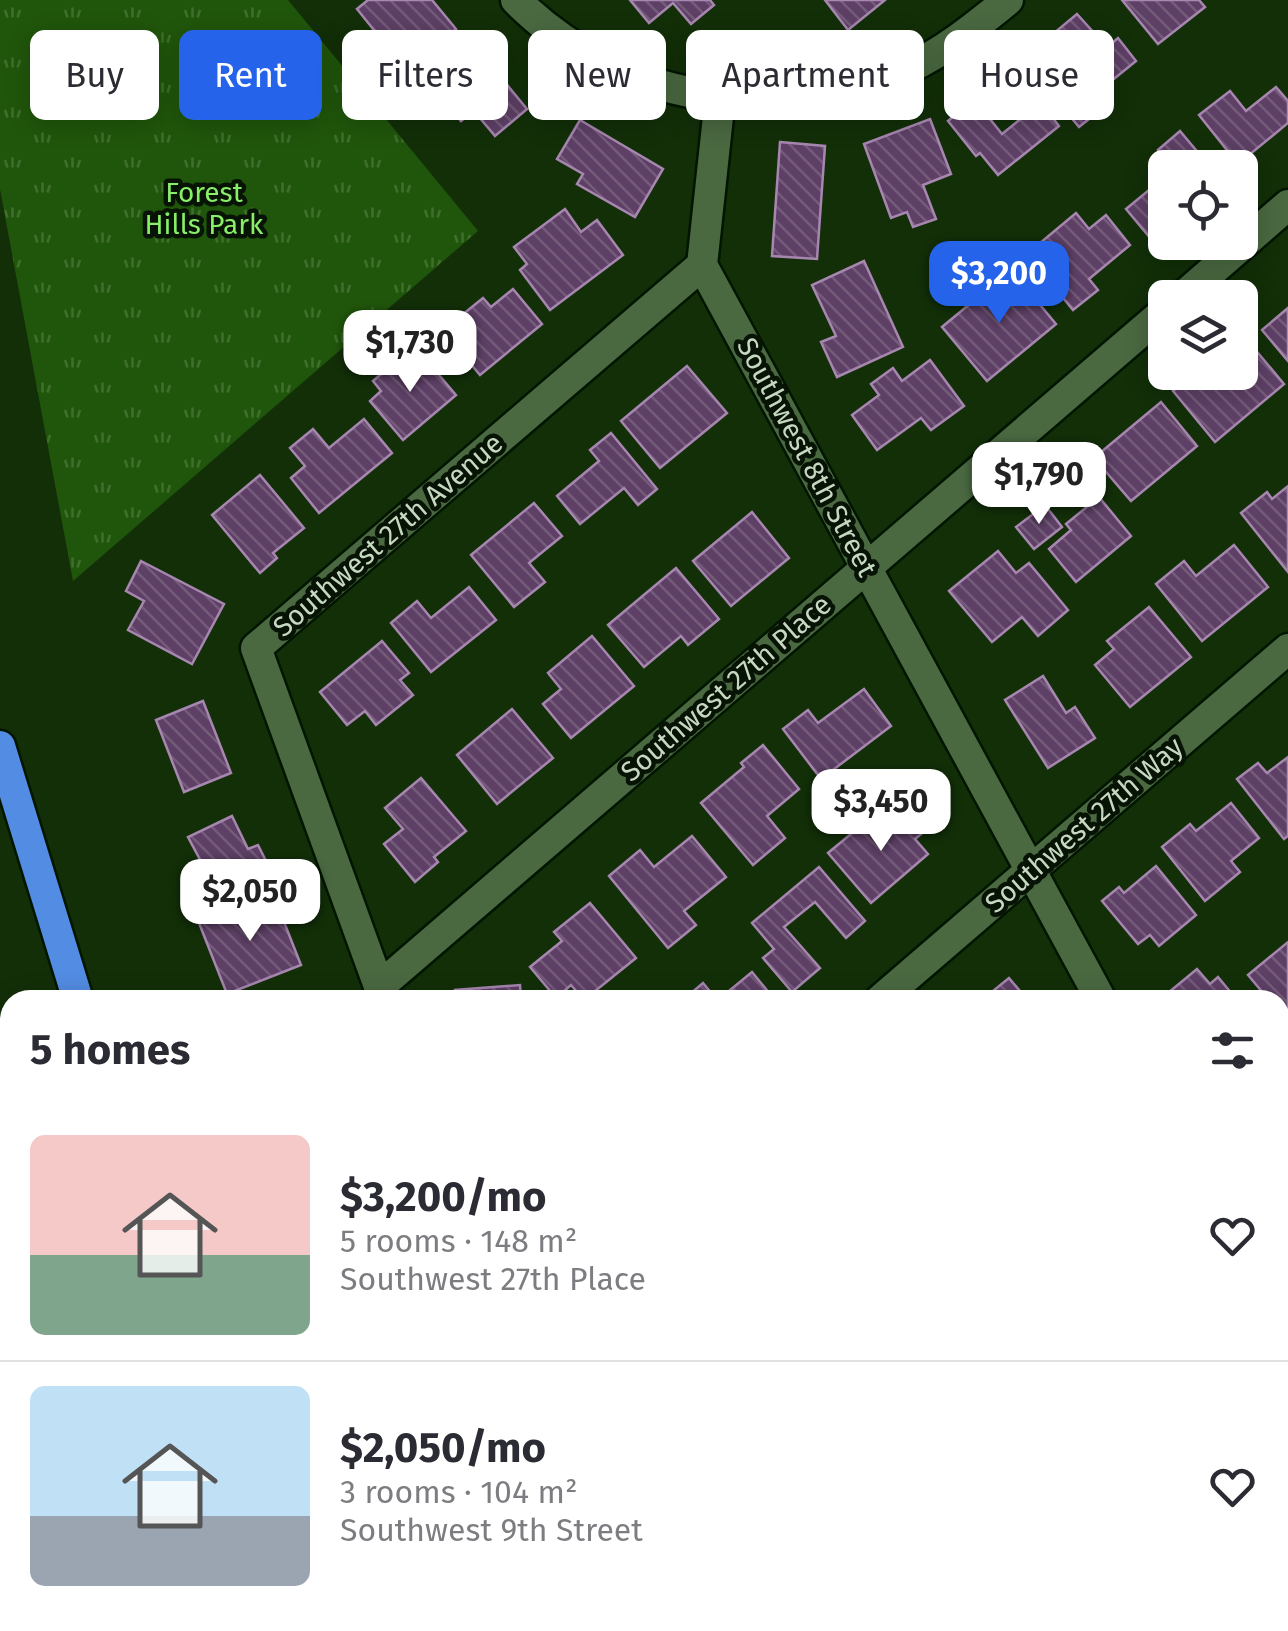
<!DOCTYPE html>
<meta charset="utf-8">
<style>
body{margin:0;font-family:"Fira Sans",sans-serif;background:#f7f7f7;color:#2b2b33;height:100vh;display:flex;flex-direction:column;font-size:38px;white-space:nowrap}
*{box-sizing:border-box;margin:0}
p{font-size:32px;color:#7c7c81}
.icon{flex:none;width:55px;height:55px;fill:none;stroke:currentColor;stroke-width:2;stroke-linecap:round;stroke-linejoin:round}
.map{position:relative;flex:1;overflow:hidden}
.details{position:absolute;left:0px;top:990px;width:1290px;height:642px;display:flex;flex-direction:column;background:#fff;border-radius:30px 30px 0 0;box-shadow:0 5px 25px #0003}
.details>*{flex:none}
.banner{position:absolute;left:30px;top:30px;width:1230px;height:90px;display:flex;gap:20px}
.fabs{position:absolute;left:1148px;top:150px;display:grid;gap:20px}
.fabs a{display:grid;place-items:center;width:110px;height:110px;border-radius:15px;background:#fff;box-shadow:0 5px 25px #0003;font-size:50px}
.price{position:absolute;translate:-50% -85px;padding:0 22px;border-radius:20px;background:#fff;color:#222;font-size:32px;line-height:65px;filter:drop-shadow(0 2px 5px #0008)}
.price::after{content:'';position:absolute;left:50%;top:60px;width:30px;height:22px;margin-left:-15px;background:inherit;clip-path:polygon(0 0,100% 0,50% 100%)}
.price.on{background:#2563eb;color:#fff}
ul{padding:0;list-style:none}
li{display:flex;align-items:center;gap:30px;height:250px;padding:0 30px}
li+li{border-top:2px solid #e1e1e2}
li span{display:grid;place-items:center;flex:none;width:280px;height:200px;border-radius:15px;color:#555}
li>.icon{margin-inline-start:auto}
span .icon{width:120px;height:120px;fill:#fffc;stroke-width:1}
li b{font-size:42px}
h2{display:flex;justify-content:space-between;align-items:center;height:120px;padding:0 30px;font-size:42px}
.pill{padding:0 35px;border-radius:15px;background:#fff;box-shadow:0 5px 25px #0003;font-size:35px;line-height:90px}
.pill.on{background:#2563eb;color:#fff}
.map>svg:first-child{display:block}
</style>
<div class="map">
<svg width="1288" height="1631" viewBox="0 0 1288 1631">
<defs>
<pattern id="grass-tufts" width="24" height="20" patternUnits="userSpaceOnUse" patternTransform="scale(2.5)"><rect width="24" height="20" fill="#20560b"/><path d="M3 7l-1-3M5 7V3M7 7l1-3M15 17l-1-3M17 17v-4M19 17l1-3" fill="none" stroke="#3f6e2d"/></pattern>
<pattern id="building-back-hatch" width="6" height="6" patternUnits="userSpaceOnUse" patternTransform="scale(2.5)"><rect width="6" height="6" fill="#5e4066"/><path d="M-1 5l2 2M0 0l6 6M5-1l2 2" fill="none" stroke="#745b7a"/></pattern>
</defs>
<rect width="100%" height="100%" fill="#122f08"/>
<!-- grass -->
<path fill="url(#grass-tufts)" d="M0 0H288L478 231 73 581 0 189Z"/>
<!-- building -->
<g fill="url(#building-back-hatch)" stroke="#a786b0" stroke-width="2.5">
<path d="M368 0H432L456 29 406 70 357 9Z"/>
<path d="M630 0H710L714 5 691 24 673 3 649 23Z"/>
<path d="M825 0H885L848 30Z"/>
<path d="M1122 0H1199L1205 7 1158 44Z"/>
<path d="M1077 14 1094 33 1080 45 1093 59 1118 38 1136 61 1094 95 1104 107 1079 127 1023 59Z"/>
<path d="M476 47 527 109 495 136 474 111 461 121 446 102 430 116 415 98Z"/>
<path d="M1017 72 1059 126 998 175 980 153 976 156 948 121 974 99 1002 134 1023 117 998 86Z"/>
<path d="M1276 87 1288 101V123L1238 164 1199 115 1230 91 1246 111Z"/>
<path d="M930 119 951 174 923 185 936 219 913 227 907 212 891 218 864 144Z"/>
<path d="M580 120 663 169 635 217 577 184 583 174 557 159Z"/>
<path d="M1180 131 1211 168H1173L1158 150Z"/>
<path d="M780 142 825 146 817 259 772 256Z"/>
<path d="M1165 177V227L1151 239 1126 209Z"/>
<path d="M565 209 581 232 597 220 623 255 550 310 520 270 527 264 514 247Z"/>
<path d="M1076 213 1089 229 1106 215 1130 245 1089 279 1098 290 1073 310 1027 254Z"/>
<path d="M864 261 903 347 837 377 821 342 836 336 812 285Z"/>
<path d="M1011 270 1056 324 987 381 942 327Z"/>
<path d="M513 289 542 324 480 375 453 343 466 332 456 320 483 298 491 307Z"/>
<path d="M1288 308V361L1262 330Z"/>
<path d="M1253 347 1284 384 1215 442 1173 391 1195 372H1201L1210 383 1223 372H1240V358Z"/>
<path d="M422 355 456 395 403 440 370 401 381 391 373 381 401 357 409 366Z"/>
<path d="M930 360 964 406 931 430 921 418 877 450 852 415 879 395 871 384 893 368 902 381Z"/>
<path d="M687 366 727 413 660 468 621 421Z"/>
<path d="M1161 402 1197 446 1131 501 1094 458Z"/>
<path d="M364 419 392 453 319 513 291 478 305 466 290 448 313 429 329 448Z"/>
<path d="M611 433 657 489 638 505 624 488 580 524 557 496 599 461 590 450Z"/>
<path d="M260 475 304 528 273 553 277 558 260 573 212 515Z"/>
<path d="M1288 486V572L1241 513 1267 492 1272 499Z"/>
<path d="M1099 497 1131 536 1076 582 1049 549 1071 530 1066 524Z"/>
<path d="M534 503 562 536 529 563 545 582 514 607 471 555Z"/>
<path d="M1045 505 1062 527 1034 549 1016 527Z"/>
<path d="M752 512 789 558 731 606 693 561Z"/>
<path d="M1234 545 1268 587 1202 641 1156 584 1184 561 1196 576Z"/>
<path d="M998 551 1016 573 1029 563 1068 610 1038 636 1022 617 992 642 949 591Z"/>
<path d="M141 561 224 604 192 664 128 630 144 601 126 591Z"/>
<path d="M676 568 719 619 688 645 681 636 644 667 608 625Z"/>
<path d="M469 587 496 620 431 672 391 623 417 601 431 618Z"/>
<path d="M1149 607 1191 657 1130 707 1095 665 1114 649 1107 641Z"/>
<path d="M592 636 634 686 571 738 543 704 561 689 548 673Z"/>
<path d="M382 641 409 673 400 680 413 695 376 725 365 711 347 725 320 692Z"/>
<path d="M1043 676 1066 713 1075 707 1095 738 1048 768 1005 700Z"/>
<path d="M864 689 891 726 821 779 783 729 808 710 818 723Z"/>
<path d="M203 701 231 773 184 792 156 720Z"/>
<path d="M512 709 553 758 497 804 457 755Z"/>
<path d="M763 745 799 789 767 816 785 838 753 865 701 803 744 767 741 763Z"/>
<path d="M1288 757V836L1284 839 1237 779 1258 763 1267 773Z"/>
<path d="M421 778 466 831 434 857 438 862 415 882 384 844 403 829 385 808Z"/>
<path d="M1231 803 1259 838 1231 861 1240 872 1205 901 1162 847 1190 824 1196 831Z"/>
<path d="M905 805 926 830 915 839 928 854 871 903 828 853 863 824 872 834Z"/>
<path d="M232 816 248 849 258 845 272 873 220 897 188 837Z"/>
<path d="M692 836 726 877 684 911 696 925 668 948 609 876 640 850 654 867Z"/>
<path d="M1156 866 1196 915 1159 946 1150 935 1138 944 1102 901 1119 887 1124 893Z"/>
<path d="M819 867 865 921 846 938 815 902 784 927 820 968 792 992 763 958 774 949 752 923Z"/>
<path d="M273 894 301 965 227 994 199 923Z"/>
<path d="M590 903 636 958 584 1000 571 985 556 998 530 967 562 941 554 932Z"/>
<path d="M1288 942V1015L1284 1018 1280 1014V1000H1269L1248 975Z"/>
<path d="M1197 969 1210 984 1218 977 1237 1000H1174L1168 993Z"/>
<path d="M752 972 775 1000H718Z"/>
<path d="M1009 978 1025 997 1021 1000H982Z"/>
<path d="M703 983 717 1000H683Z"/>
<path d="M520 985 521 1000H455V990Z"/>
<path d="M1286 1365 1288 1463 1284 1466 1288 1472 1280 1478V1370Z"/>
<path d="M528 1622H602L614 1631H540Z"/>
<path d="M781 1622H800L805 1631H771Z"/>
<path d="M849 1622H884L874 1631H856Z"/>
<path d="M1021 1622H1060L1068 1631H1011Z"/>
</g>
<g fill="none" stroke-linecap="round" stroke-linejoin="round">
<defs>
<g id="minor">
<path d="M516 0C617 102 777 126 907 69 944 52 976 26 1008 0"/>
<path d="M720 98 702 265 1101 1000"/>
<path d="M1181 298 1288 205"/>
<path d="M379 987 1165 311"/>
<path d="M384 1000 256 648 702 265"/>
<path d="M880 1000 1288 649"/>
<path d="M1280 1100 1288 1093"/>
<path d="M1280 1280 1288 1290"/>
<path d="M1280 1552 1288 1545"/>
<path d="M1188 1631 1198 1622"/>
</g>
<g id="highway">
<path d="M0 746 78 1000"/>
<path d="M0 1171 10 1200"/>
<path d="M162 1622 166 1631"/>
<path d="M299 1622 303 1631"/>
</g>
</defs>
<!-- minor casing -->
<use href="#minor" stroke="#021500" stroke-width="35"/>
<!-- highway casing -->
<use href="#highway" stroke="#021500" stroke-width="35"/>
<!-- minor -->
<use href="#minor" stroke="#4a6941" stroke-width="30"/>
<!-- highway -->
<use href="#highway" stroke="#538ce3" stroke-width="30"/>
</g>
<g text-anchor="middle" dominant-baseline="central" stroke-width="9" stroke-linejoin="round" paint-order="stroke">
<!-- park labels -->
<g font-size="28" fill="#89ef69" stroke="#071405">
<text x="204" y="192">Forest<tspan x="204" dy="32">Hills Park</tspan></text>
</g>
<!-- street labels -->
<g font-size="28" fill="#c7d8c2" stroke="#071405">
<text transform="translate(807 457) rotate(62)">Southwest 8th Street</text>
<text transform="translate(388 535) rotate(-41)">Southwest 27th Avenue</text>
<text transform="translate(726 688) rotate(-41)">Southwest 27th Place</text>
<text transform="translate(1084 825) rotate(-41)">Southwest 27th Way</text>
</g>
</g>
</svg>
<div class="fabs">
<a><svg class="icon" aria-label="locate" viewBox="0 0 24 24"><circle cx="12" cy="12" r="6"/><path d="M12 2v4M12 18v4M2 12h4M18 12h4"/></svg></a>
<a><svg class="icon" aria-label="layers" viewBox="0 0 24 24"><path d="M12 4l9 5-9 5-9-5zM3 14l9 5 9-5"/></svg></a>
</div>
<b class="price on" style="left:999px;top:326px">$3,200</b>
<b class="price" style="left:410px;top:395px">$1,730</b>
<b class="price" style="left:1039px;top:527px">$1,790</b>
<b class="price" style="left:881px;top:854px">$3,450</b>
<b class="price" style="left:250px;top:944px">$2,050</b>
<div class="banner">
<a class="pill">Buy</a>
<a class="pill on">Rent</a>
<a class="pill">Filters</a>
<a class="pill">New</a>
<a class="pill">Apartment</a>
<a class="pill">House</a>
</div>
<section class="details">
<h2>5 homes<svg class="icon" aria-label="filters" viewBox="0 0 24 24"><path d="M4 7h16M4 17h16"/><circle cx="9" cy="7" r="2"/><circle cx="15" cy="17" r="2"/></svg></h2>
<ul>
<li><span style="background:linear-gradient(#f6c9c9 60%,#7fa58c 0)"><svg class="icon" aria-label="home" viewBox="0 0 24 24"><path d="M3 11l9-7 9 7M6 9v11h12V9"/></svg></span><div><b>$3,200/mo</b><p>5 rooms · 148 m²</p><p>Southwest 27th Place</p></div><svg class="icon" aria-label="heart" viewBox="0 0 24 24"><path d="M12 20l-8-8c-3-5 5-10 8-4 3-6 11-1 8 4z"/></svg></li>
<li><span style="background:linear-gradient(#bfe0f5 65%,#9aa5b1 0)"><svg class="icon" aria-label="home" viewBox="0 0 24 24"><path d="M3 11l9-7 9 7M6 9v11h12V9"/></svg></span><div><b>$2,050/mo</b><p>3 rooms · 104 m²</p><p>Southwest 9th Street</p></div><svg class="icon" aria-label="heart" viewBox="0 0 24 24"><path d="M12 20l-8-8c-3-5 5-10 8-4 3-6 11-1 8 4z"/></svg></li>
</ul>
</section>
</div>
